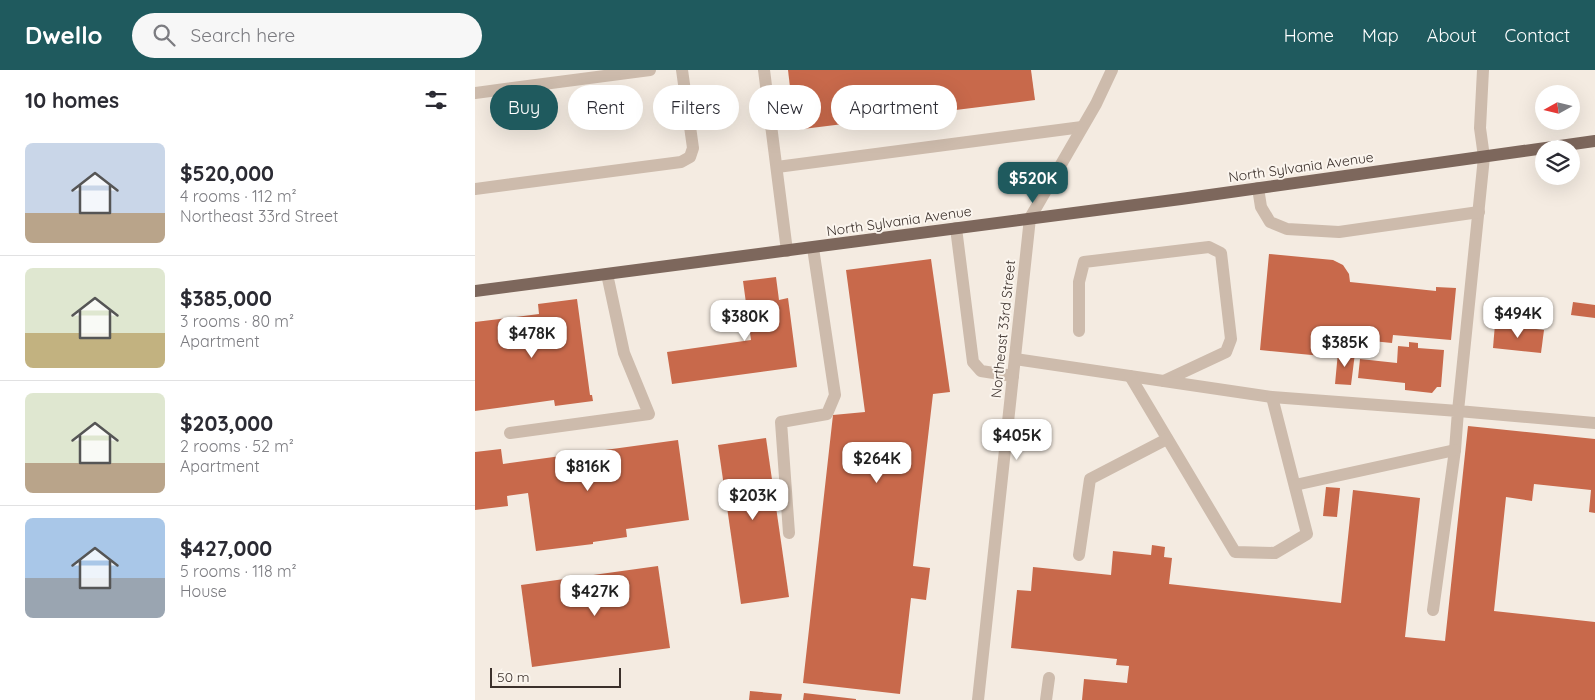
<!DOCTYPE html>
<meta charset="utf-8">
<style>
body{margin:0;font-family:Quicksand,sans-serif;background:#f7f7f7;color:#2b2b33;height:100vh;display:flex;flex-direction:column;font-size:19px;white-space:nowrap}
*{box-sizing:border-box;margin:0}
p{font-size:16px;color:#7c7c81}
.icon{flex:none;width:28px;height:28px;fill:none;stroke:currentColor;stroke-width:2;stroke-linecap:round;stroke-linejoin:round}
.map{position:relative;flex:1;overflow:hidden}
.drawer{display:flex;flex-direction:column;background:#fff;width:475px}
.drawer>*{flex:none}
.banner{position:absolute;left:15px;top:15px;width:475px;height:45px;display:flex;gap:10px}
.needle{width:32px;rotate:262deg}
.fabs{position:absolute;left:1060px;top:15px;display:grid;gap:10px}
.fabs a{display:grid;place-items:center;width:45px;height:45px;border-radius:50%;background:#fff;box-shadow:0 5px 20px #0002;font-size:25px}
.scale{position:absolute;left:15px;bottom:12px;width:131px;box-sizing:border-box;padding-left:5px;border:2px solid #3b302b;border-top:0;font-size:14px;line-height:18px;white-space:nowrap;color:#3b302b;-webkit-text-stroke:4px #fbf5ee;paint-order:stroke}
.price{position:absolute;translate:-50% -42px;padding:0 11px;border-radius:10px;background:#fff;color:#222;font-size:16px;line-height:32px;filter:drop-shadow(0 1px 2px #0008)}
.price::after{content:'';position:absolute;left:50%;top:30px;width:15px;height:11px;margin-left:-8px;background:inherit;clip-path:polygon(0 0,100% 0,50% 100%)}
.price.on{background:#1f5a5e;color:#fff}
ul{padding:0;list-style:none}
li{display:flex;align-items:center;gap:15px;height:125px;padding:0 25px}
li+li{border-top:1px solid #e1e1e2}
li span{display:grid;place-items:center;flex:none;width:140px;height:100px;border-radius:8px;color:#555}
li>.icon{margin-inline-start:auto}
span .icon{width:60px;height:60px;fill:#fffc;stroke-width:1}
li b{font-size:21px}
h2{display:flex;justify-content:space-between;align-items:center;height:60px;padding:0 25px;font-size:21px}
.chip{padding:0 18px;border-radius:22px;background:#fff;box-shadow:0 5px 20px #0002;font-size:18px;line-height:45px}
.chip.on{background:#1f5a5e;color:#fff}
header{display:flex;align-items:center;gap:30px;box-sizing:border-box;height:70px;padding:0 25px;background:#1f5a5e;color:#fff}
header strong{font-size:24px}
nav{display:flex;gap:28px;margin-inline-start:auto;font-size:18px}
.search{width:350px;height:45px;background:#f7f7f7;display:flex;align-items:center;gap:12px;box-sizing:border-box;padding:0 18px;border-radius:28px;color:#7c7c81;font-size:19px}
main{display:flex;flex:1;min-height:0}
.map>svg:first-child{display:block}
</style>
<header>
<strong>Dwello</strong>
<div class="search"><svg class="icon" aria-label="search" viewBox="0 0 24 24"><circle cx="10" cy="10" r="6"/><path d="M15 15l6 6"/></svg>Search here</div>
<nav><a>Home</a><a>Map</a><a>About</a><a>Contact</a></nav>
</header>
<main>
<section class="drawer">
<h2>10 homes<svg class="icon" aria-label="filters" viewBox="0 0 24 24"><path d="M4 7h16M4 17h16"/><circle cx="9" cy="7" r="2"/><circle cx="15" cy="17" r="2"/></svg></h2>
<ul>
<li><span style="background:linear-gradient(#c9d6e8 70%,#b9a48a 0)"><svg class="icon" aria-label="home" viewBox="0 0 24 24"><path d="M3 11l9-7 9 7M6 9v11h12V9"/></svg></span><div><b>$520,000</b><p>4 rooms · 112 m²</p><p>Northeast 33rd Street</p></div></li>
<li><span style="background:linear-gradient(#dfe7d0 65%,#c2b280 0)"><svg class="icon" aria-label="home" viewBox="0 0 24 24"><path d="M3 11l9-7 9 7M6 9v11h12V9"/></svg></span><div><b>$385,000</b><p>3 rooms · 80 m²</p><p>Apartment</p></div></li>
<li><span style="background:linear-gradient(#dfe7d0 70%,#b9a48a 0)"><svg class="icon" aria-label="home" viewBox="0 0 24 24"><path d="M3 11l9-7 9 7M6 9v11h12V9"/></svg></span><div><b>$203,000</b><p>2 rooms · 52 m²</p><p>Apartment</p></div></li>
<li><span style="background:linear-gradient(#a9c7e8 60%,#9aa5b1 0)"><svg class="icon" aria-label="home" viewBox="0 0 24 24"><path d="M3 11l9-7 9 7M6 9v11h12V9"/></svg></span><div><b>$427,000</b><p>5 rooms · 118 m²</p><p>House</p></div></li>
</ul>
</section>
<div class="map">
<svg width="1120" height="630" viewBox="0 0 1120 630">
<rect width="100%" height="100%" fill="#f4ebe1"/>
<!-- building -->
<g fill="#c8694b">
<path d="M313 0H556L560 30 320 60Z"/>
<path d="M794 184 858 190 868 195 874 204 875 212 961 221V217L981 218 976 270 918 265 917 273 867 268 868 262 850 261 847 286 785 280Z"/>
<path d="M456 189 475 322 458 324 438 496 455 498 451 530 436 528 425 624 328 613 358 345 390 342 371 200Z"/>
<path d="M301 207 304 230 313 228 322 297 197 314 192 282 276 270 268 211Z"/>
<path d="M102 229 115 325H117L118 331 80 336 79 330 0 341V252L64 244 63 234Z"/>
<path d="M1098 232 1120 235V248L1096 245Z"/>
<path d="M1020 254 1069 260 1066 283 1018 278Z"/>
<path d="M934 272 943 273V278L969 280 966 317H962L957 323 930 320V313L883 308 885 289 922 293 923 276 934 277Z"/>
<path d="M863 282 880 283 876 315 860 314Z"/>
<path d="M993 356 1120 369V443L1114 442 1116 420 1059 414 1057 431 1031 427 1019 541 1120 552V630H607L609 609 652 613 654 596 641 595 642 589 536 578 542 520 556 521 558 497 636 505 638 481 676 485 677 475 690 477 689 487 697 488 694 514 866 533 878 420 945 428 930 567 970 571Z"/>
<path d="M291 368 314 527 266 534 243 375Z"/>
<path d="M203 370 214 450 151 459 152 467 118 472V474L61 481 53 423 32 426 33 436 0 440V382L26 379 28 394Z"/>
<path d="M851 417 865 418 862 447 848 446Z"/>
<path d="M183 496 195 578 57 597 46 515Z"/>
<path d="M275 621 307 624 306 630H274Z"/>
<path d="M329 623 381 629V630H328Z"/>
</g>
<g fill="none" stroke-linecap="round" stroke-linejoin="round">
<!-- minor -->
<g stroke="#cdbbac" stroke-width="12">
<path d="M289 0 312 181"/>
<path d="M1008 0 1005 58 1009 87 983 341 1120 353"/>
<path d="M0 23 175 0"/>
<path d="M302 97 607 57"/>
<path d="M783 118 786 137 795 152 812 159 864 162 1004 142"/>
<path d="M0 119 206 92 215 87 218 78 207 0"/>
<path d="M481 158 498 292 506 301 538 306"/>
<path d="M604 261V212L609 192 734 177 746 183 756 269 751 282 689 311"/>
<path d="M540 289 797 327 983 341 980 380 958 540"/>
<path d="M655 306 760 482 800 483 832 464 797 327"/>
<path d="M35 363 174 344 149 283 132 204"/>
<path d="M820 415 980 380"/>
<path d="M314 463 306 352 352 344 360 325 338 178"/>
<path d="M604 485 615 409 692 369"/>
<path d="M503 630 555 148 621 34 637 0"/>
<path d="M571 630 574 608"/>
</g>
<!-- major -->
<path stroke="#7d675c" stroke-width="12" d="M0 221 706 129 1120 71"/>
</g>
<g text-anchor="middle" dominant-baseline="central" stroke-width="4" stroke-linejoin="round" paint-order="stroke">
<!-- street labels -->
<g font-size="14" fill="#3b302b" stroke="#fbf5ee">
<text transform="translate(826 97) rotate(-8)">North Sylvania Avenue</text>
<text transform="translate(424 151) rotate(-8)">North Sylvania Avenue</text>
<text transform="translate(528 259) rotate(-84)">Northeast 33rd Street</text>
</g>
</g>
</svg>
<div class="fabs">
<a><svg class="needle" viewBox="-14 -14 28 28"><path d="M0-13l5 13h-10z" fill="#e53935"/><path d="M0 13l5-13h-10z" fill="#7c7c81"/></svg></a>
<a><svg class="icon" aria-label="layers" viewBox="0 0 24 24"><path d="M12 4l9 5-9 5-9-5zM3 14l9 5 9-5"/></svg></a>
</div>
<div class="scale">50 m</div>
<b class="price on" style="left:558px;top:134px">$520K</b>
<b class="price" style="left:1043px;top:269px">$494K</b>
<b class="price" style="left:270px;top:272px">$380K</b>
<b class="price" style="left:57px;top:289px">$478K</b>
<b class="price" style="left:870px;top:298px">$385K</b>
<b class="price" style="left:542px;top:391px">$405K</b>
<b class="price" style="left:402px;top:414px">$264K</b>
<b class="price" style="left:113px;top:422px">$816K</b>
<b class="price" style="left:278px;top:451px">$203K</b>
<b class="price" style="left:120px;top:547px">$427K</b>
<div class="banner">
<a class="chip on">Buy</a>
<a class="chip">Rent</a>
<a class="chip">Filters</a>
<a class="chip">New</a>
<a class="chip">Apartment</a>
</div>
</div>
</main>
